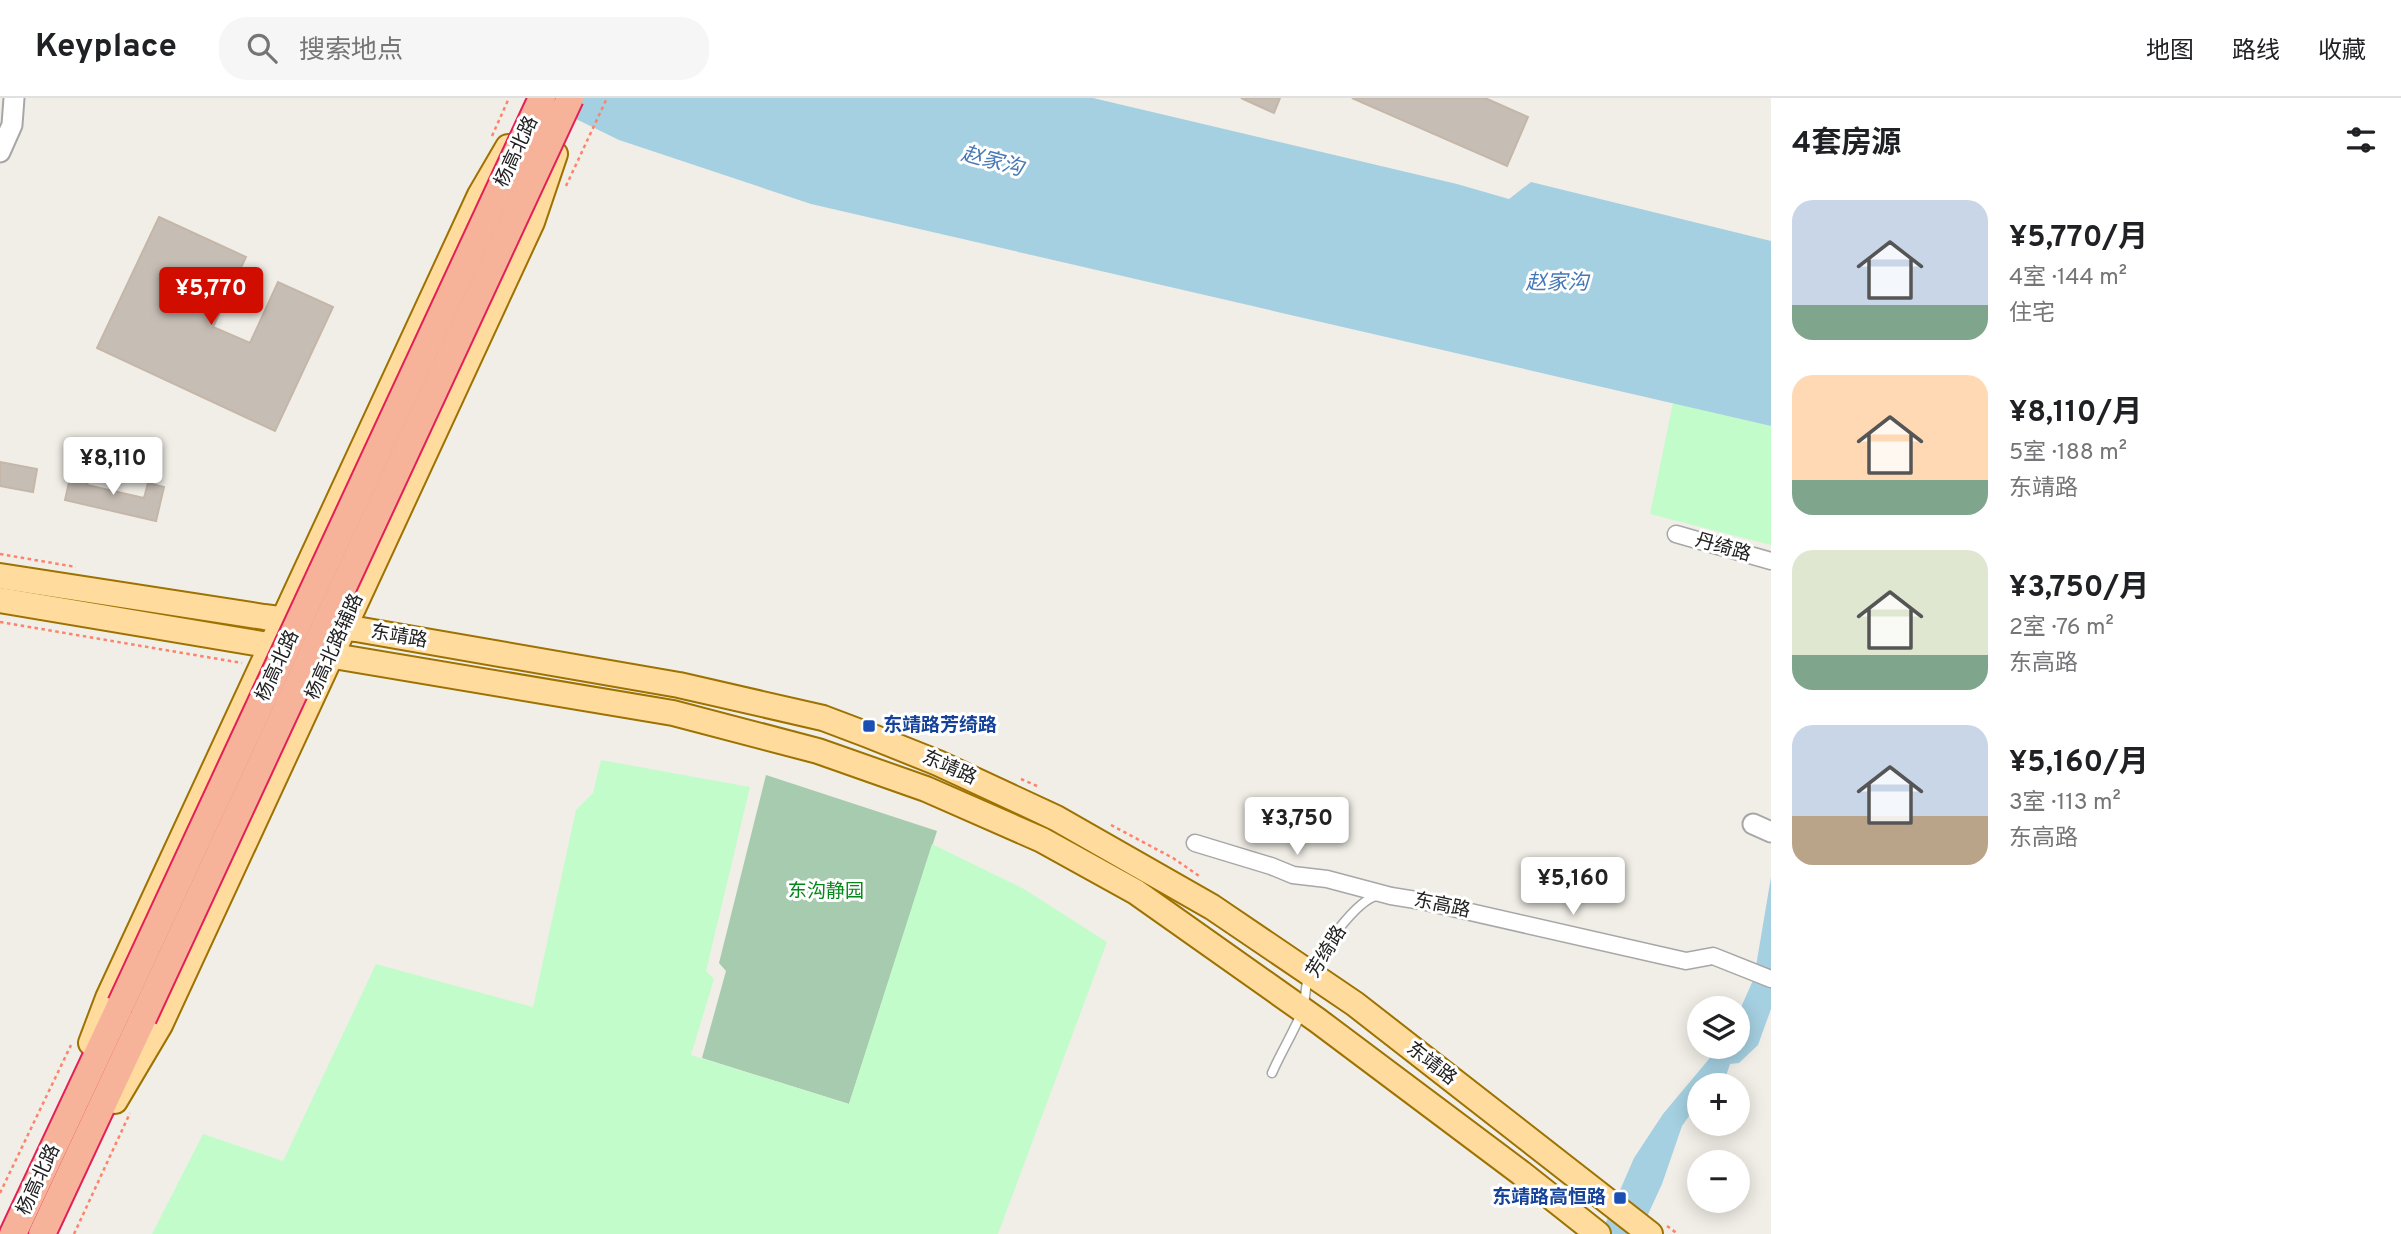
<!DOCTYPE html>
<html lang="zh">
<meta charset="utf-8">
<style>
body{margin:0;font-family:Overpass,"Noto Sans SC",sans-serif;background:#f6f6f6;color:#202124;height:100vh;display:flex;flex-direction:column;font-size:26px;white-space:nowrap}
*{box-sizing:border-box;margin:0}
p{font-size:23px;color:#757577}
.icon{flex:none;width:38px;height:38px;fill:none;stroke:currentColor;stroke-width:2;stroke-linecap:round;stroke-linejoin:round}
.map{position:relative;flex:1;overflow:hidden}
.side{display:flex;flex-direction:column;background:#fff;width:630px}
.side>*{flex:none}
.fabs{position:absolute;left:1687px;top:898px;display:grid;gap:14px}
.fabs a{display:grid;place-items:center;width:63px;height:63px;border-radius:50%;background:#fff;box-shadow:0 4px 18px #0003;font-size:35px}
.price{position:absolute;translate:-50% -60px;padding:0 16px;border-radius:7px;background:#fff;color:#222;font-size:23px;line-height:46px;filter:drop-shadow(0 2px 4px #0008)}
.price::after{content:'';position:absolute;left:50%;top:42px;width:21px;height:16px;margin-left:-10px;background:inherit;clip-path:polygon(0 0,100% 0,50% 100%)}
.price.active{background:#d10d00;color:#fff}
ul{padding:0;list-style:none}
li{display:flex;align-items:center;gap:21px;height:175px;padding:0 21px}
li span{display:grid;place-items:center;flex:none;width:196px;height:140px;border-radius:21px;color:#555}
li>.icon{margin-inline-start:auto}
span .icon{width:84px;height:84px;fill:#fffc;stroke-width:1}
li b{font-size:30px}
h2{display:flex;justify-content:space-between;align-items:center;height:84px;padding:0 21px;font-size:30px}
header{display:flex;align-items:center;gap:42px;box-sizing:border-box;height:98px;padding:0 35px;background:#fff;border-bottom:2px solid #e0e0e0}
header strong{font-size:33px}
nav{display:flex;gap:38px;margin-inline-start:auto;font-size:24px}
.search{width:490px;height:63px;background:#f6f6f6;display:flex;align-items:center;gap:18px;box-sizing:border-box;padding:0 24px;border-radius:28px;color:#757577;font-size:26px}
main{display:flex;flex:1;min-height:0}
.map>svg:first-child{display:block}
</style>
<header>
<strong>Keyplace</strong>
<div class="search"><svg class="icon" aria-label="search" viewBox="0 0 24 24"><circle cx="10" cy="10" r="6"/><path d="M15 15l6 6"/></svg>搜索地点</div>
<nav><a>地图</a><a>路线</a><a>收藏</a></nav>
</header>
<main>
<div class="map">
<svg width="1771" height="1136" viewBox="0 0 1771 1136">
<rect width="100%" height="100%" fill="#f1eee7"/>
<!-- cemetery -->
<path fill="#a6cbae" d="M766 677 937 733 849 1006 702 960 726 873 719 865Z"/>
<!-- park -->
<g fill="#c3fccb">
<path d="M1673 305 1771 328V447L1650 416Z"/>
<path d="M601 662 750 689 706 873 714 881 691 957 849 1006 932 746 1024 791 1107 844 998 1136H152L203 1036 283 1063 376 866 533 909 576 712 593 695Z"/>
</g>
<!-- water -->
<g fill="#a5d0e1">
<path d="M533 0H1093L1457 86 1509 101 1531 84 1771 143V328L811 106 619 42Z"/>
<path d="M1771 779V911L1758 947 1739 965 1730 966 1723 987H1699V1018H1689L1682 1028 1662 1086 1639 1136H1601L1634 1060 1663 1016 1719 949 1738 948V916L1754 880Z"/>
</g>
<!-- building -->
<g fill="#c6beb5" stroke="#c4b6a8" stroke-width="2">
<path d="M1241 0H1280L1274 15Z"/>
<path d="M1352 0H1485L1528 19 1507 68Z"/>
<path d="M159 119 246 159 213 229 250 245 278 184 333 209 275 333 97 250Z"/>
<path d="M0 364 37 371 33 394 0 388Z"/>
<path d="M73 367 90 371 87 387 144 400 148 385 164 389 156 423 65 402Z"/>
</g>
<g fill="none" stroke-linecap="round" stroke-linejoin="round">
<defs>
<path id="service" d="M1272 975C1281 954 1295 932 1303 911 1306 899 1305 885 1310 874 1319 855 1357 801 1377 798"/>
<g id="minor">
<path d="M1676 436 1771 463"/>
<path d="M1195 745 1271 768 1293 777 1327 781 1391 798 1422 803 1686 863 1713 858 1771 881"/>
</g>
<g id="tertiary">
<path d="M0 54 12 27 14 0"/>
<path d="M1753 726 1771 734"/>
</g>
<g id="primary">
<path d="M0 478 264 519 356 531 679 587 823 620 868 637 938 665 1056 720 1212 809 1355 906 1650 1136"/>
<path d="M0 502 673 615 818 653 926 691 1042 742 1136 794 1317 922 1521 1075 1598 1136"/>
<path d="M91 945 108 900 480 97 508 49"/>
<path d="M115 1003 160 927 532 124 555 56"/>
</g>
<g id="trunk">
<path d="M13 1136 121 906"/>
<path d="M42 1136 143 920"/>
</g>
</defs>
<!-- service casing -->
<use href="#service" stroke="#a7a7a7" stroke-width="11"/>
<!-- minor casing -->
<use href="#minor" stroke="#a7a7a7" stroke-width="19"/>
<!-- tertiary casing -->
<use href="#tertiary" stroke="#a7a7a7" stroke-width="23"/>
<!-- primary casing -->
<use href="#primary" stroke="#9d7200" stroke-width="28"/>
<!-- trunk casing -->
<use href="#trunk" stroke="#e41f57" stroke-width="30"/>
<!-- path -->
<g stroke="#ff826a" stroke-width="2.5" stroke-dasharray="3.5 3.5" stroke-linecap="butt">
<path d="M492 38 509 0"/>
<path d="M566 88 607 0"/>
<path d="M0 456 76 469"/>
<path d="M0 524 242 565"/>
<path d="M1021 681 1037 688"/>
<path d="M1111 727 1173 760 1199 778"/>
<path d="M0 1095 71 947"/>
<path d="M1667 1128 1678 1136"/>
<path d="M74 1136 130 1015"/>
</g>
<!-- service -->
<use href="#service" stroke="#fff" stroke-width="8"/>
<!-- minor -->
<use href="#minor" stroke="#fff" stroke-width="16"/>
<!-- tertiary -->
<use href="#tertiary" stroke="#fff" stroke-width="19"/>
<!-- primary -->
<use href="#primary" stroke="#ffdb9e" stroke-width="24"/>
<!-- trunk -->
<use href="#trunk" stroke="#f6b39a" stroke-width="26"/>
<defs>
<g id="trunk-bridge">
<path d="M121 906 542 0"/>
<path d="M143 920 570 0"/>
</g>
</defs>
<!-- trunk-bridge casing -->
<use href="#trunk-bridge" stroke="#e41f57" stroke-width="30" stroke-linecap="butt"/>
<!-- trunk-bridge -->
<use href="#trunk-bridge" stroke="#f6b39a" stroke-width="26"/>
</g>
<!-- markers -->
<g fill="#1a4fb4" stroke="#fff" stroke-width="2.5">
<rect x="862" y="621" width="14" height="14" rx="3.5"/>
<rect x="1613" y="1093" width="14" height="14" rx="3.5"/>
</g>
<g text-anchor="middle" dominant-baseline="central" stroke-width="6" stroke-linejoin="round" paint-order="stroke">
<!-- street labels -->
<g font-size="19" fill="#202020" stroke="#fff">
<text transform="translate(517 54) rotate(-65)">杨高北路</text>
<text transform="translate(1723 450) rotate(16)">丹绮路</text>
<text transform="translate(399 539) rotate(10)">东靖路</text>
<text transform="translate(335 549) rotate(-66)">杨高北路辅路</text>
<text transform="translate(278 568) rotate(-65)">杨高北路</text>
<text transform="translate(949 670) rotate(24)">东靖路</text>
<text transform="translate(1442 808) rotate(12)">东高路</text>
<text transform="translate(1327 854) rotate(-58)">芳绮路</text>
<text transform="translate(1431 966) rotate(38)">东靖路</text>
<text transform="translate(39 1082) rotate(-65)">杨高北路</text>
</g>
<!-- transit labels -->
<g font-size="19" font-weight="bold" fill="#164399" stroke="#fff" text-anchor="start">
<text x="883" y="628">东靖路芳绮路</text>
<text x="1606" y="1100" text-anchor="end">东靖路高恒路</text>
</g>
<!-- park labels -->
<g font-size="19" fill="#068719" stroke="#fff">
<text x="826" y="794">东沟静园</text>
</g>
<!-- water labels -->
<g font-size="21" font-style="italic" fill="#4778b6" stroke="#fff">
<text transform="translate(992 64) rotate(15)">赵家沟</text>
<text x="1557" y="185">赵家沟</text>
</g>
</g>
</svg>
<div class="fabs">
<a><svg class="icon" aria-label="layers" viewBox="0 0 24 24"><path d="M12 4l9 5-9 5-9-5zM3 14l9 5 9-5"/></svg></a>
<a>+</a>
<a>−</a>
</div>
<b class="price active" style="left:211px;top:229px">¥5,770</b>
<b class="price" style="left:113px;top:399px">¥8,110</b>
<b class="price" style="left:1297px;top:759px">¥3,750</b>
<b class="price" style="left:1573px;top:819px">¥5,160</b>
</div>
<section class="side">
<h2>4套房源<svg class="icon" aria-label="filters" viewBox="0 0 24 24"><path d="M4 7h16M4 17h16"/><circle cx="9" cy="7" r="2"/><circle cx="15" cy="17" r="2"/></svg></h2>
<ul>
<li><span style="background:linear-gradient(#c9d6e8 75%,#7fa58c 0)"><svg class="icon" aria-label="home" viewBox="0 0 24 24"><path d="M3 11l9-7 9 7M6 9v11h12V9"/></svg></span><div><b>¥5,770/月</b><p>4室 · 144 m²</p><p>住宅</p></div></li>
<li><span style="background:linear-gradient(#ffd9b3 75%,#7fa58c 0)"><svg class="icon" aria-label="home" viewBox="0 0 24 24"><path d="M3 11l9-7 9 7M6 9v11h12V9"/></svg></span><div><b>¥8,110/月</b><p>5室 · 188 m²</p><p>东靖路</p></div></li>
<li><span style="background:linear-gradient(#dfe7d0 75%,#7fa58c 0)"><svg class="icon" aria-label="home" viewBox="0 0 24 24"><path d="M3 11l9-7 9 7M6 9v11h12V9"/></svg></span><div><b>¥3,750/月</b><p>2室 · 76 m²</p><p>东高路</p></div></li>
<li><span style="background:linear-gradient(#c9d6e8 65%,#b9a48a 0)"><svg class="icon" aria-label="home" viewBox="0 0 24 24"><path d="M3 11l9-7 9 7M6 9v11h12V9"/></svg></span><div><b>¥5,160/月</b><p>3室 · 113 m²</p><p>东高路</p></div></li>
</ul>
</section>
</main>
